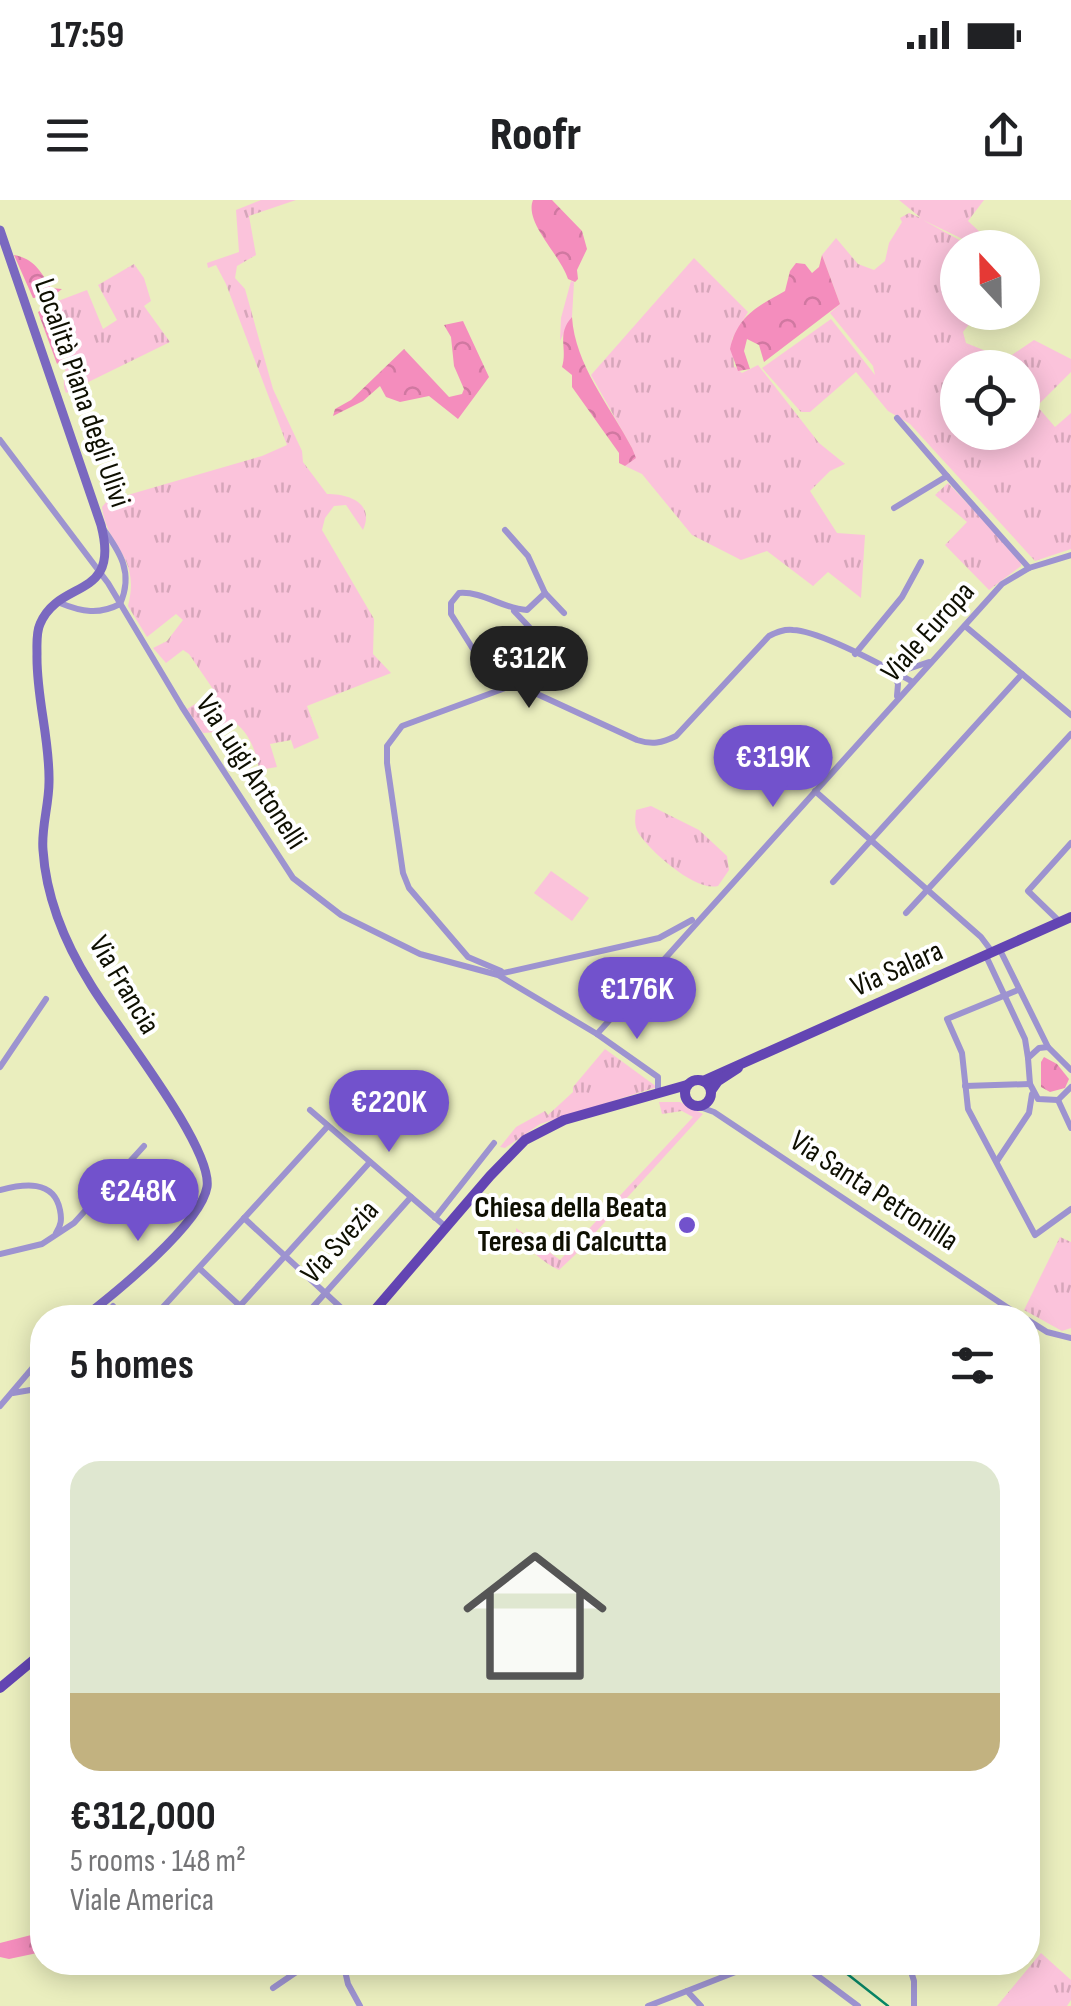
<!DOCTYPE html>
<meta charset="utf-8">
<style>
body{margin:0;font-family:"Sofia Sans Condensed",sans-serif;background:#f2f2f2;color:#202124;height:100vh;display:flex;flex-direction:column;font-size:38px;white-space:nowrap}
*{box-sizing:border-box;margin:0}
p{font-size:32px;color:#757577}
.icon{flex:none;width:55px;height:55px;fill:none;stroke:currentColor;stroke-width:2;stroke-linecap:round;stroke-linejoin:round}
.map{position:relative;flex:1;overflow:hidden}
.side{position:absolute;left:30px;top:1105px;width:1010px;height:670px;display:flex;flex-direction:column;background:#fff;border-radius:40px;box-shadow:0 5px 25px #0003}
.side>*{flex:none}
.needle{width:65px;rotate:338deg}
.tools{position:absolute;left:940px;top:30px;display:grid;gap:20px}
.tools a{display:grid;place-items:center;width:100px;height:100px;border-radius:50%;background:#fff;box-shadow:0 5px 25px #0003;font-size:50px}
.price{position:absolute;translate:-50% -85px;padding:0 22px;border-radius:35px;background:#7252cc;color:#fff;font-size:32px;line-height:65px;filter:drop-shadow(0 2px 5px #0008)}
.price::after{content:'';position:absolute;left:50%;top:60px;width:30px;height:22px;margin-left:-15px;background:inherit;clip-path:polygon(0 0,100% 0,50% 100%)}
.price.on{background:#222;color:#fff}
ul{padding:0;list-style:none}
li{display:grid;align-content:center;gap:20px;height:530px;padding:0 40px}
li span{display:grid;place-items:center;height:310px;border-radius:30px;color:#555}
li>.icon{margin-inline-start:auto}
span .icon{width:180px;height:180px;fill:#fffc;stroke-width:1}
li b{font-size:42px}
h2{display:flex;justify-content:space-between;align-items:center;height:120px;padding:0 40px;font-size:42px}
.status{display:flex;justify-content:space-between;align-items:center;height:70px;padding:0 50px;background:#fff;direction:ltr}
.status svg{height:28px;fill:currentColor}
header{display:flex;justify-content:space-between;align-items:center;height:130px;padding:0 40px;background:#fff;font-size:45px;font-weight:800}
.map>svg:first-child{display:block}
</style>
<div class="status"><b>17:59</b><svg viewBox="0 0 49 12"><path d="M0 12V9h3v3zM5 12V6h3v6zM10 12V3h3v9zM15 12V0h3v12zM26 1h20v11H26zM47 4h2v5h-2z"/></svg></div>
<header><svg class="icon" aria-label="menu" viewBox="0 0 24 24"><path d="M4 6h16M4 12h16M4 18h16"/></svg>Roofr<svg class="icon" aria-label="share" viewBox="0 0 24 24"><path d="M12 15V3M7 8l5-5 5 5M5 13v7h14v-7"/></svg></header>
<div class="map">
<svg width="1071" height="1806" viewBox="0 0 1071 1806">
<defs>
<pattern id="grass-tufts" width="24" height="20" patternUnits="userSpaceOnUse" patternTransform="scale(2.5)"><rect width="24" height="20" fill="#fbc3db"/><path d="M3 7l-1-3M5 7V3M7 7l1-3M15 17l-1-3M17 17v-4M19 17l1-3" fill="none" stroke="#d6a6ba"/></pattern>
<pattern id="forest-crowns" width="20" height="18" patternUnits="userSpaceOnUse" patternTransform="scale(2.5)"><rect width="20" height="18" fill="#f48dbd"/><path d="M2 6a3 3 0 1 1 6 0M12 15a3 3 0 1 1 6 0" fill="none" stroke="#d078a1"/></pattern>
</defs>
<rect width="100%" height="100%" fill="#eaeebe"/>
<!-- grass -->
<g fill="url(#grass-tufts)" fill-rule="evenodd">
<path d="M261 0H296L249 16 256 55 237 66 235 78 245 89 273 189 302 251 303 262 327 294C349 294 375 303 363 330L346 305 334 306 325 318 322 330 374 419 373 454 391 473 307 506 319 538 294 549 291 540 270 544 277 567 259 570C257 553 249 532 234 522L217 532 203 533 187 509 215 492 189 454 183 450 166 463 153 448 167 441 183 420 176 414 147 437 128 406C141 354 107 349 102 307L107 301 262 256 287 245 226 84 216 65 208 68 207 63 239 52 236 10Z"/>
<path d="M899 0H984L968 21 981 33 973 44 923 20 972 47 958 48V112L978 113 963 132 966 143 1006 159 1034 140 1071 159V172L1037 206 1055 227 1071 213V349L1035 361 910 224 888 211 856 172 810 212H801L762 168 831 119 875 175 873 166 830 113 840 104 822 55 836 38 858 64 874 70 885 61 889 43 902 22 900 18 909 13 921 18ZM958 168H1022V232H958Z"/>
<path d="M694 58 748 112 732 139 734 166 742 173 758 165 819 243 845 264 830 271 810 291 837 333 865 335 861 398 828 372 813 386 767 351 741 360 692 335 642 274 625 266 635 258 632 248 591 175Z"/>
<path d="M134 64 144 78 151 101 144 106 170 142 66 193C60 179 69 168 66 154 61 131 44 132 58 101L87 90 103 129 117 120 98 85Z"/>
<path d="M571 81 574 82 572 117 560 141 561 118Z"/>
<path d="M948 283 1021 360V366L989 390 945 345 967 322 935 295Z"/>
<path d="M651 606 699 630 727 656 729 670 718 686C696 692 651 652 639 634 634 626 635 619 636 610Z"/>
<path d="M605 849 657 887 540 924 505 948 500 947 516 927 545 911 548 915 573 892V887Z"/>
<path d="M659 902H680L703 914 575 1055 559 1070C542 1062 528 1048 516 1035V1028L560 1060 693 917 682 911 662 914Z"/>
<path d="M1060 1037 1071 1042V1128L1062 1131 1024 1110Z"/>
<path d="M1041 1753 1071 1780V1800L1067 1806H997Z"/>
</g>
<!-- forest -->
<g fill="url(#forest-crowns)">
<path d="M533 0H552L582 31 587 49 577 70 578 79 575 82 568 79C560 54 524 23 533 0Z"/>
<path d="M14 55C34 59 40 70 51 88L62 89 53 96 33 98Z"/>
<path d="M822 55 840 104 764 162 759 145 747 139 744 151 750 169 738 171 730 149C737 116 758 106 785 91L790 71 796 63 805 64 812 73 819 67Z"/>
<path d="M58 101C48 123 57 135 66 156L57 164 38 112Z"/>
<path d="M572 117C575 165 610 206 632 248L636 258 625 266 619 263V253L572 187V175L562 167C568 149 556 134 572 117Z"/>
<path d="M463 121 489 177 458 219 429 196 400 202 386 197 380 186 363 201 333 216 335 209 351 200 404 149 449 197 462 194 464 189 454 166 451 137 444 125Z"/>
<path d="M1044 857 1057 864 1069 879 1065 888 1050 892 1041 887V862Z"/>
<path d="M39 1733 42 1737V1752L9 1759 0 1757V1743Z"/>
</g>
<!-- garden -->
<path fill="#fbc3db" d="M551 671 589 698 572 721 534 693Z"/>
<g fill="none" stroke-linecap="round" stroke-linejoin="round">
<!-- stream -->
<path stroke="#088667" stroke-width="2.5" d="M832 1762 888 1806"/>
<!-- street -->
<g stroke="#9d93d0" stroke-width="6">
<path d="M897 218 947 276"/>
<path d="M0 240 108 383 182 507 293 678 341 715 420 754 498 775 597 834 658 877V893"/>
<path d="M894 308 947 276 1029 368"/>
<path d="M545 393 564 413"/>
<path d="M60 403C82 412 99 415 120 404 134 373 120 352 102 327"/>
<path d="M514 411 532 430"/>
<path d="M965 426 1071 515"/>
<path d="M855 454 902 397 921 362"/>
<path d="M893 469H908L929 462"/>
<path d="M892 470 898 484 897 496"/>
<path d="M498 489 451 414V403L459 393C483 391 503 409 527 410L545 393 528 356 505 330"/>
<path d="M815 591 981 737 993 753"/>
<path d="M833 682 1022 474"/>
<path d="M906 713 1071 534"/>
<path d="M1059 721 1028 691 1071 643"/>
<path d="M1000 750 1048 847"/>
<path d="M986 756 1025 839 1028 858"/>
<path d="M501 771 468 757 409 688 403 673 387 563V546L402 526 508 487 524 488 637 540C652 545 662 543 676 536L769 436C777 432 784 429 793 430 821 431 886 467 913 482"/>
<path d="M499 774 659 738 692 720"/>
<path d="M1018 790 947 819 962 853 968 909 1035 1035 1071 1009"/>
<path d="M597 834 1002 384 1029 368 1071 355"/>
<path d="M0 867 46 799"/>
<path d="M1071 870 1048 847 1039 848 1028 858 1030 884 1038 899 1058 900 1071 887"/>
<path d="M965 886 1030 884"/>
<path d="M1058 900 1071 928"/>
<path d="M697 906 714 912 1023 1118"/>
<path d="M310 910 446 1027"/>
<path d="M997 961 1029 913 1032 894"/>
<path d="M0 990C23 984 54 979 60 1010 62 1020 61 1025 56 1033"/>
<path d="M244 1018 349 1115"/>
<path d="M435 1018 494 943"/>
<path d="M0 1054 42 1044 74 1023 144 946"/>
<path d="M199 1068 253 1118"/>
<path d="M113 1106 125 1118"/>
<path d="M153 1118 328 926"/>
<path d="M229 1118 370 962"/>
<path d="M303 1118 411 997"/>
<path d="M1028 1120 1047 1132 1071 1138"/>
<path d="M13 1193 42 1188"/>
<path d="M0 1206 41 1158"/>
<path d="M343 1762 348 1784 360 1806"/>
<path d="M799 1762 858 1806"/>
<path d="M908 1762 914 1781V1806"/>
<path d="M273 1788 311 1762"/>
<path d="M687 1791 761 1762"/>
<path d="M648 1806 687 1791 701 1806"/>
</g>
<!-- secondary -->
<g stroke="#7a68c0" stroke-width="9">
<path d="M0 30 101 325C121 401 59 378 40 424 36 433 37 444 37 454 36 497 50 539 49 582 49 605 41 628 43 650 46 697 66 745 91 785 115 825 213 947 207 987 201 1024 114 1094 83 1118"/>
<path d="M42 1158 40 1169 42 1182"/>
</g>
<!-- primary -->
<g stroke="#6345b3" stroke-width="10">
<circle cx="698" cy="893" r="13"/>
<path d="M703 881 1071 717"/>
<path d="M711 891 718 881 738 868"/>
<path d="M368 1118 490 976 525 940 564 920 687 885"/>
<path d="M0 1488 42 1453"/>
</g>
</g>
<!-- markers -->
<circle fill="#7252cc" stroke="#fff" stroke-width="4" cx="687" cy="1025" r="10"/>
<g text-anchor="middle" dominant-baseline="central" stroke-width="8" stroke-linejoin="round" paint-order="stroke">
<!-- street labels -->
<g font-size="30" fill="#0e0f01" stroke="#fff">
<text transform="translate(82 193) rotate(71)">Località Piana degli Ulivi</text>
<text transform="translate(928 432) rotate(-48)">Viale Europa</text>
<text transform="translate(251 572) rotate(57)">Via Luigi Antonelli</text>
<text transform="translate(897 769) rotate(-24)">Via Salara</text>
<text transform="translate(124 785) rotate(59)">Via Francia</text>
<text transform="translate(874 991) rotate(33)">Via Santa Petronilla</text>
<text transform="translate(340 1042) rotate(-48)">Via Svezia</text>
</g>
<!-- poi labels -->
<g font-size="30" font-weight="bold" fill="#0e0f01" stroke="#fff" text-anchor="end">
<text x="667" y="1008">Chiesa della Beata<tspan x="667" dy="34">Teresa di Calcutta</tspan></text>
</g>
</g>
</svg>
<div class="tools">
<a><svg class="needle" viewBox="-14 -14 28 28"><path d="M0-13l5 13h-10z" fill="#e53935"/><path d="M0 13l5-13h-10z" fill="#757577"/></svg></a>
<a><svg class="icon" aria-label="locate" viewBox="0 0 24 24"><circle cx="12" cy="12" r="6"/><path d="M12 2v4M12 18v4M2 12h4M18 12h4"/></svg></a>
</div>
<b class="price on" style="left:529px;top:511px">€312K</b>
<b class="price" style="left:773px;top:610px">€319K</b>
<b class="price" style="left:637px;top:842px">€176K</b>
<b class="price" style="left:389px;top:955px">€220K</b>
<b class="price" style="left:138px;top:1044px">€248K</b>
<section class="side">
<h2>5 homes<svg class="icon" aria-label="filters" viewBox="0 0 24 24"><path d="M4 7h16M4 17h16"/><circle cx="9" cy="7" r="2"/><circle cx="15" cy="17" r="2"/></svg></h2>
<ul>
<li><span style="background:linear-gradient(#dfe7d0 75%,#c2b280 0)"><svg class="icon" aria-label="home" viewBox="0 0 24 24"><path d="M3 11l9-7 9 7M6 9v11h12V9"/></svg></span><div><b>€312,000</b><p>5 rooms · 148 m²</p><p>Viale America</p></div></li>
</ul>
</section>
</div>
